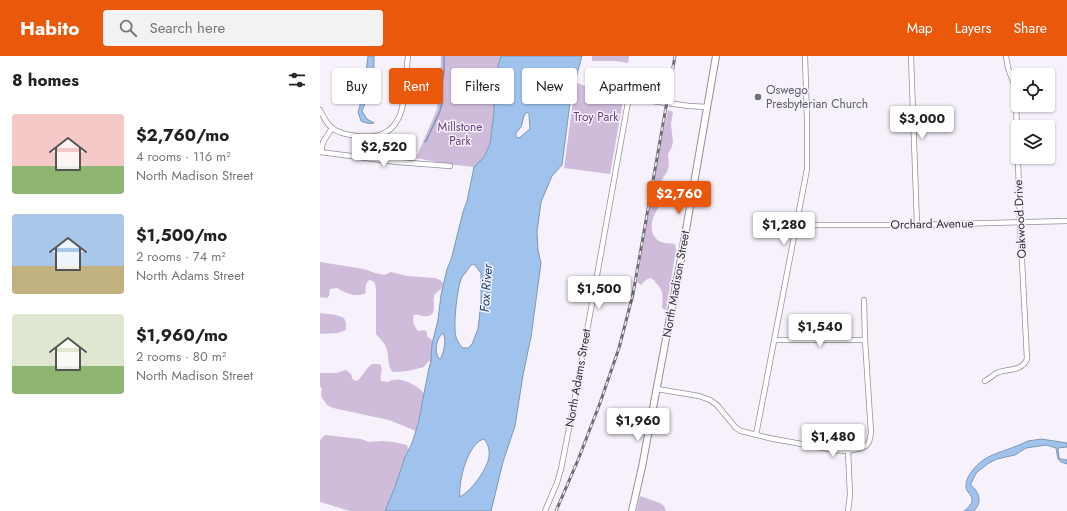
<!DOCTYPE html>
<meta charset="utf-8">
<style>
body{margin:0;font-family:Jost,sans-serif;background:#f2f2f2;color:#222;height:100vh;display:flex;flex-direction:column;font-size:15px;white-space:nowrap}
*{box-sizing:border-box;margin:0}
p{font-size:13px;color:#767676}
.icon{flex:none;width:22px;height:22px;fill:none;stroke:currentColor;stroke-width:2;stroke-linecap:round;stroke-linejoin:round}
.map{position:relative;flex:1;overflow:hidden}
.sheet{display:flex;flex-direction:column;background:#fff;width:320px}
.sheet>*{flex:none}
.guide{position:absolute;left:12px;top:12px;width:380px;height:36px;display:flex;gap:8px}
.buttons{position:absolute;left:691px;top:12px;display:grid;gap:8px}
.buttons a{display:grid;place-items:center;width:44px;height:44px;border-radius:4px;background:#fff;box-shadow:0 1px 3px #0004;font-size:20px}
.price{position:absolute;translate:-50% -34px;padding:0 9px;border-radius:4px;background:#fff;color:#222;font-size:13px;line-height:26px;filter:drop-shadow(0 1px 2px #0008)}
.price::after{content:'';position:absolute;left:50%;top:24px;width:12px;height:9px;margin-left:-6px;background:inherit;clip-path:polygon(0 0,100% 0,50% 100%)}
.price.on{background:#ea580c;color:#fff}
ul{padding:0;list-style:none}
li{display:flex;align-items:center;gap:12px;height:100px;padding:0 12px}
li span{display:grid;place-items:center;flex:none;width:112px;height:80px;border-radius:4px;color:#555}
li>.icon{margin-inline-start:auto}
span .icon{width:48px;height:48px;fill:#fffc;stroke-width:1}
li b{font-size:17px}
h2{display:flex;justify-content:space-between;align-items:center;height:48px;padding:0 12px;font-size:17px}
.tag{padding:0 14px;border-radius:4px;background:#fff;box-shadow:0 1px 3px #0004;font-size:14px;line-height:36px}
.tag.on{background:#ea580c;color:#fff}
header{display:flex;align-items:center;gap:24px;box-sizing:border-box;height:56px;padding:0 20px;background:#ea580c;color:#fff}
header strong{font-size:19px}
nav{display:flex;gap:22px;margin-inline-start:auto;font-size:14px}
.search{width:280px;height:36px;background:#f2f2f2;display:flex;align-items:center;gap:10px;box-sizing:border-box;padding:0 14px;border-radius:4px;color:#767676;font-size:15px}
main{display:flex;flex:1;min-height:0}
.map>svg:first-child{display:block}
</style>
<header>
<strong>Habito</strong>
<div class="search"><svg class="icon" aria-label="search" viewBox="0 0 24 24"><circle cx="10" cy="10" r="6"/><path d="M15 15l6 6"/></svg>Search here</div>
<nav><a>Map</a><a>Layers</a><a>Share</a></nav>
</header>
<main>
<section class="sheet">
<h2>8 homes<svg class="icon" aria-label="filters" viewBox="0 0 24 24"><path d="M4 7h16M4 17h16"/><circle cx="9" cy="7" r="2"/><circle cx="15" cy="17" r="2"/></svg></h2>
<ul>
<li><span style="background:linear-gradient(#f6c9c9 65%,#8fb573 0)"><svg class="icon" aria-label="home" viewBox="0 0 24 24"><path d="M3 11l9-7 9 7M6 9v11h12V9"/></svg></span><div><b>$2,760/mo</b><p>4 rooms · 116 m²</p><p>North Madison Street</p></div></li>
<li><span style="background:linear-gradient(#a9c7e8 65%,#c2b280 0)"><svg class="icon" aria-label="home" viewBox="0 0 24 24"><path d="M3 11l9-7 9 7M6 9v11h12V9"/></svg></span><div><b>$1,500/mo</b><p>2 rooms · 74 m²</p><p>North Adams Street</p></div></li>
<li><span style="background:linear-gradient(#dfe7d0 65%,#8fb573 0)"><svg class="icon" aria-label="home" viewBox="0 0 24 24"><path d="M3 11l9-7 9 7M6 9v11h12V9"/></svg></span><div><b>$1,960/mo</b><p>2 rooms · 80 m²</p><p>North Madison Street</p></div></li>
</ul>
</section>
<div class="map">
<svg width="747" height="455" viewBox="0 0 747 455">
<rect width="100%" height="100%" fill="#f7f1fc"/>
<!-- green -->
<g fill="#cebcda">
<path d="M121 0H181L172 30 174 42V56L170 88 164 101 154 111 127 108 96 102 116 56 120 38Z"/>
<path d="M272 0H309L308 7 296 5H272Z"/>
<path d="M257 27 303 45 290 118 244 112 254 37Z"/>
<path d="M348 54 353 56 351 68 353 86 351 93 348 98 349 110 347 116 344 120 342 124V129L341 136 345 144C343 148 339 150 337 154 331 163 328 178 339 185 344 188 350 187 355 188L356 194 346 254 342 252C342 246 344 237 340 232 338 228 336 228 334 224L330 222 326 224 321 229 317 226 339 95Z"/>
<path d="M0 206 44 213 55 217 64 219 71 216 87 220 115 222 120 224 123 227 122 232C120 234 117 236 115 238 111 245 119 259 107 260 103 261 99 258 94 259 92 265 94 270 98 275L104 274 107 276V280L113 285 111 305H109L106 308 104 311C94 314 83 316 73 316 66 310 70 300 66 291 64 286 59 282 56 278V233L55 228 53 225 49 224C45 228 45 232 46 237 36 242 25 237 17 232L10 233 9 240 7 242 0 241Z"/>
<path d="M0 257 16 259 24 262 26 267V274L18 277 0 278Z"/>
<path d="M52 308H60C64 313 59 319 61 325L68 326C79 319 95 328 104 337L96 375 69 364 13 352 7 349 1 340 2 333 0 330V317H16L26 314 31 318 33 324 37 325C43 320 47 311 52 308Z"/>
<path d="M5 379 41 383 49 386 63 385 73 386 87 389 88 394 85 401 75 431 65 455H30L0 446V384Z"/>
<path d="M320 440 340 447 344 450 346 455H317Z"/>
</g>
<!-- water -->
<g fill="#9fc3ed" stroke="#7e97b5" fill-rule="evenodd">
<path d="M48 0H54C54 12 54 23 51 35 49 42 44 48 42 55L47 63 54 67C49 68 45 67 41 65L38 56 43 39Z"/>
<path d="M181 0H262L251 39 242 109 232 120 221 146 217 176 218 194 221 207 211 281 203 319 195 370 183 406 171 455H65L75 431 85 401 92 387 98 368 109 312 111 305 112 288 118 264 121 239 127 213 131 204 143 156 147 145 154 111 164 101 170 88 174 56V42L172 30ZM207 56 209 58 210 73 199 82 196 81V77L201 71 204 60ZM152 208 155 209 161 217V246L158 273 152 288 148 292H143C140 289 137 285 136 281 133 270 137 231 142 221 145 217 149 212 152 208ZM123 277C127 285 124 293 121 302L119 303C114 295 116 283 123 277ZM164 383C168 388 170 394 169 401 167 414 151 435 140 441 138 425 148 387 164 383Z"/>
<path d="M721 383 747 387V391L738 392 739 402 741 403 747 404V408L741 406 738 403 736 392 726 389 706 392 695 399 677 403 669 407 657 416 651 427V429C660 437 662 446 654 455H644C662 441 644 438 646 429 646 424 649 419 652 415 665 399 676 398 694 391 699 389 704 387 708 385 712 384 717 384 721 383Z"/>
</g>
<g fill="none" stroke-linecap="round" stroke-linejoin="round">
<!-- stream -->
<path stroke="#7e97b5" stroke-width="1.5" d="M105 86 107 83 120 55 122 47V27L124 16V0"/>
<defs>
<g id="minor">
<path d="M591 0 597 169"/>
<path d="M0 54C3 60 6 67 12 72 22 80 50 83 62 78 70 75 76 68 79 61 86 47 86 16 88 0"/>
<path d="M0 96 77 106 130 110"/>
<path d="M1 96 3 86 12 72"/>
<path d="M477 166 494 169H597L747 165"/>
<path d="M455 284H545"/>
<path d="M665 325C670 322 674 318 679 316 689 313 702 315 707 303L700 166 696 45 694 28 688 12 686 0"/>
<path d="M337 333 379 340 390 344 397 349 416 372 421 375 449 382 514 394 528 395 541 392 546 390 549 386 551 377 545 284 544 244"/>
<path d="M436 379 487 113V62L485 0"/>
<path d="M225 455 237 427 241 413 257 331 308 46 317 43 369 50 387 51"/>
<path d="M528 455 530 439 528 395"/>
</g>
<path id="tertiary" d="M312 455 322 411 362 197 396 0"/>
</defs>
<!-- minor casing -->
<use href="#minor" stroke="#958f99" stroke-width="6"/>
<!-- tertiary casing -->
<use href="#tertiary" stroke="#958f99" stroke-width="8"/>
<!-- minor -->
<use href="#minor" stroke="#fff" stroke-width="4.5"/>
<!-- tertiary -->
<use href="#tertiary" stroke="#fff" stroke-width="6"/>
<defs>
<path id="rail" d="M236 455 258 404 280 347 299 292 313 238 355 0"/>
</defs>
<!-- rail casing -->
<use href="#rail" stroke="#6f6c72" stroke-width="3"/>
<!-- rail -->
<use href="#rail" stroke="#f7f1fc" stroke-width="1.5" stroke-dasharray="4.5" stroke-linecap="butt"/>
</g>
<!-- markers -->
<circle fill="#6b7280" stroke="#f7f1fc" stroke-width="1.5" cx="438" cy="41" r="4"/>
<g text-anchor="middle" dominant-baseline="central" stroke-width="3" stroke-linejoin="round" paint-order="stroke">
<!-- worship labels -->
<g font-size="12" fill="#5b616d" stroke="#f7f1fc" text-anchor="start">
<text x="446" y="34">Oswego<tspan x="446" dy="14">Presbyterian Church</tspan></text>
</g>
<!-- park labels -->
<g font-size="12" fill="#66417c" stroke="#f7f1fc">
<text x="276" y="61">Troy Park</text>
<text x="140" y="71">Millstone<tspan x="140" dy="14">Park</tspan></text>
</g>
<!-- street labels -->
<g font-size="12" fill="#312f33" stroke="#f7f1fc">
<text transform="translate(700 163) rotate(-93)">Oakwood Drive</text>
<text transform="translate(612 168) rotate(-1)">Orchard Avenue</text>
<text transform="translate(356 228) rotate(-80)">North Madison Street</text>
<text transform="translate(258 322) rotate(-80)">North Adams Street</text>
</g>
<!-- water labels -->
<g font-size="13" font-style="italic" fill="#124376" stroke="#f7f1fc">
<text transform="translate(166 232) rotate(-86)">Fox River</text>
</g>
</g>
</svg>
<div class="buttons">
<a><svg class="icon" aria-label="locate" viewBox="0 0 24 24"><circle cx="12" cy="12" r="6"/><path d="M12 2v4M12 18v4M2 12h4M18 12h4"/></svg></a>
<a><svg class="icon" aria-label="layers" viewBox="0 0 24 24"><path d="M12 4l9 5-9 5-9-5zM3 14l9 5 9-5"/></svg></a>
</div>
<b class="price" style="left:602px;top:84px">$3,000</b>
<b class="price" style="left:64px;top:112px">$2,520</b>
<b class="price on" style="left:359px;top:159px">$2,760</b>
<b class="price" style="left:464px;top:190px">$1,280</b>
<b class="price" style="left:279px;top:254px">$1,500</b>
<b class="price" style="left:500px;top:292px">$1,540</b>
<b class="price" style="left:318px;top:386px">$1,960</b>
<b class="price" style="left:513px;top:402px">$1,480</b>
<div class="guide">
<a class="tag">Buy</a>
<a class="tag on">Rent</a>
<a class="tag">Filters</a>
<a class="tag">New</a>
<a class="tag">Apartment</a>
</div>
</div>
</main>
